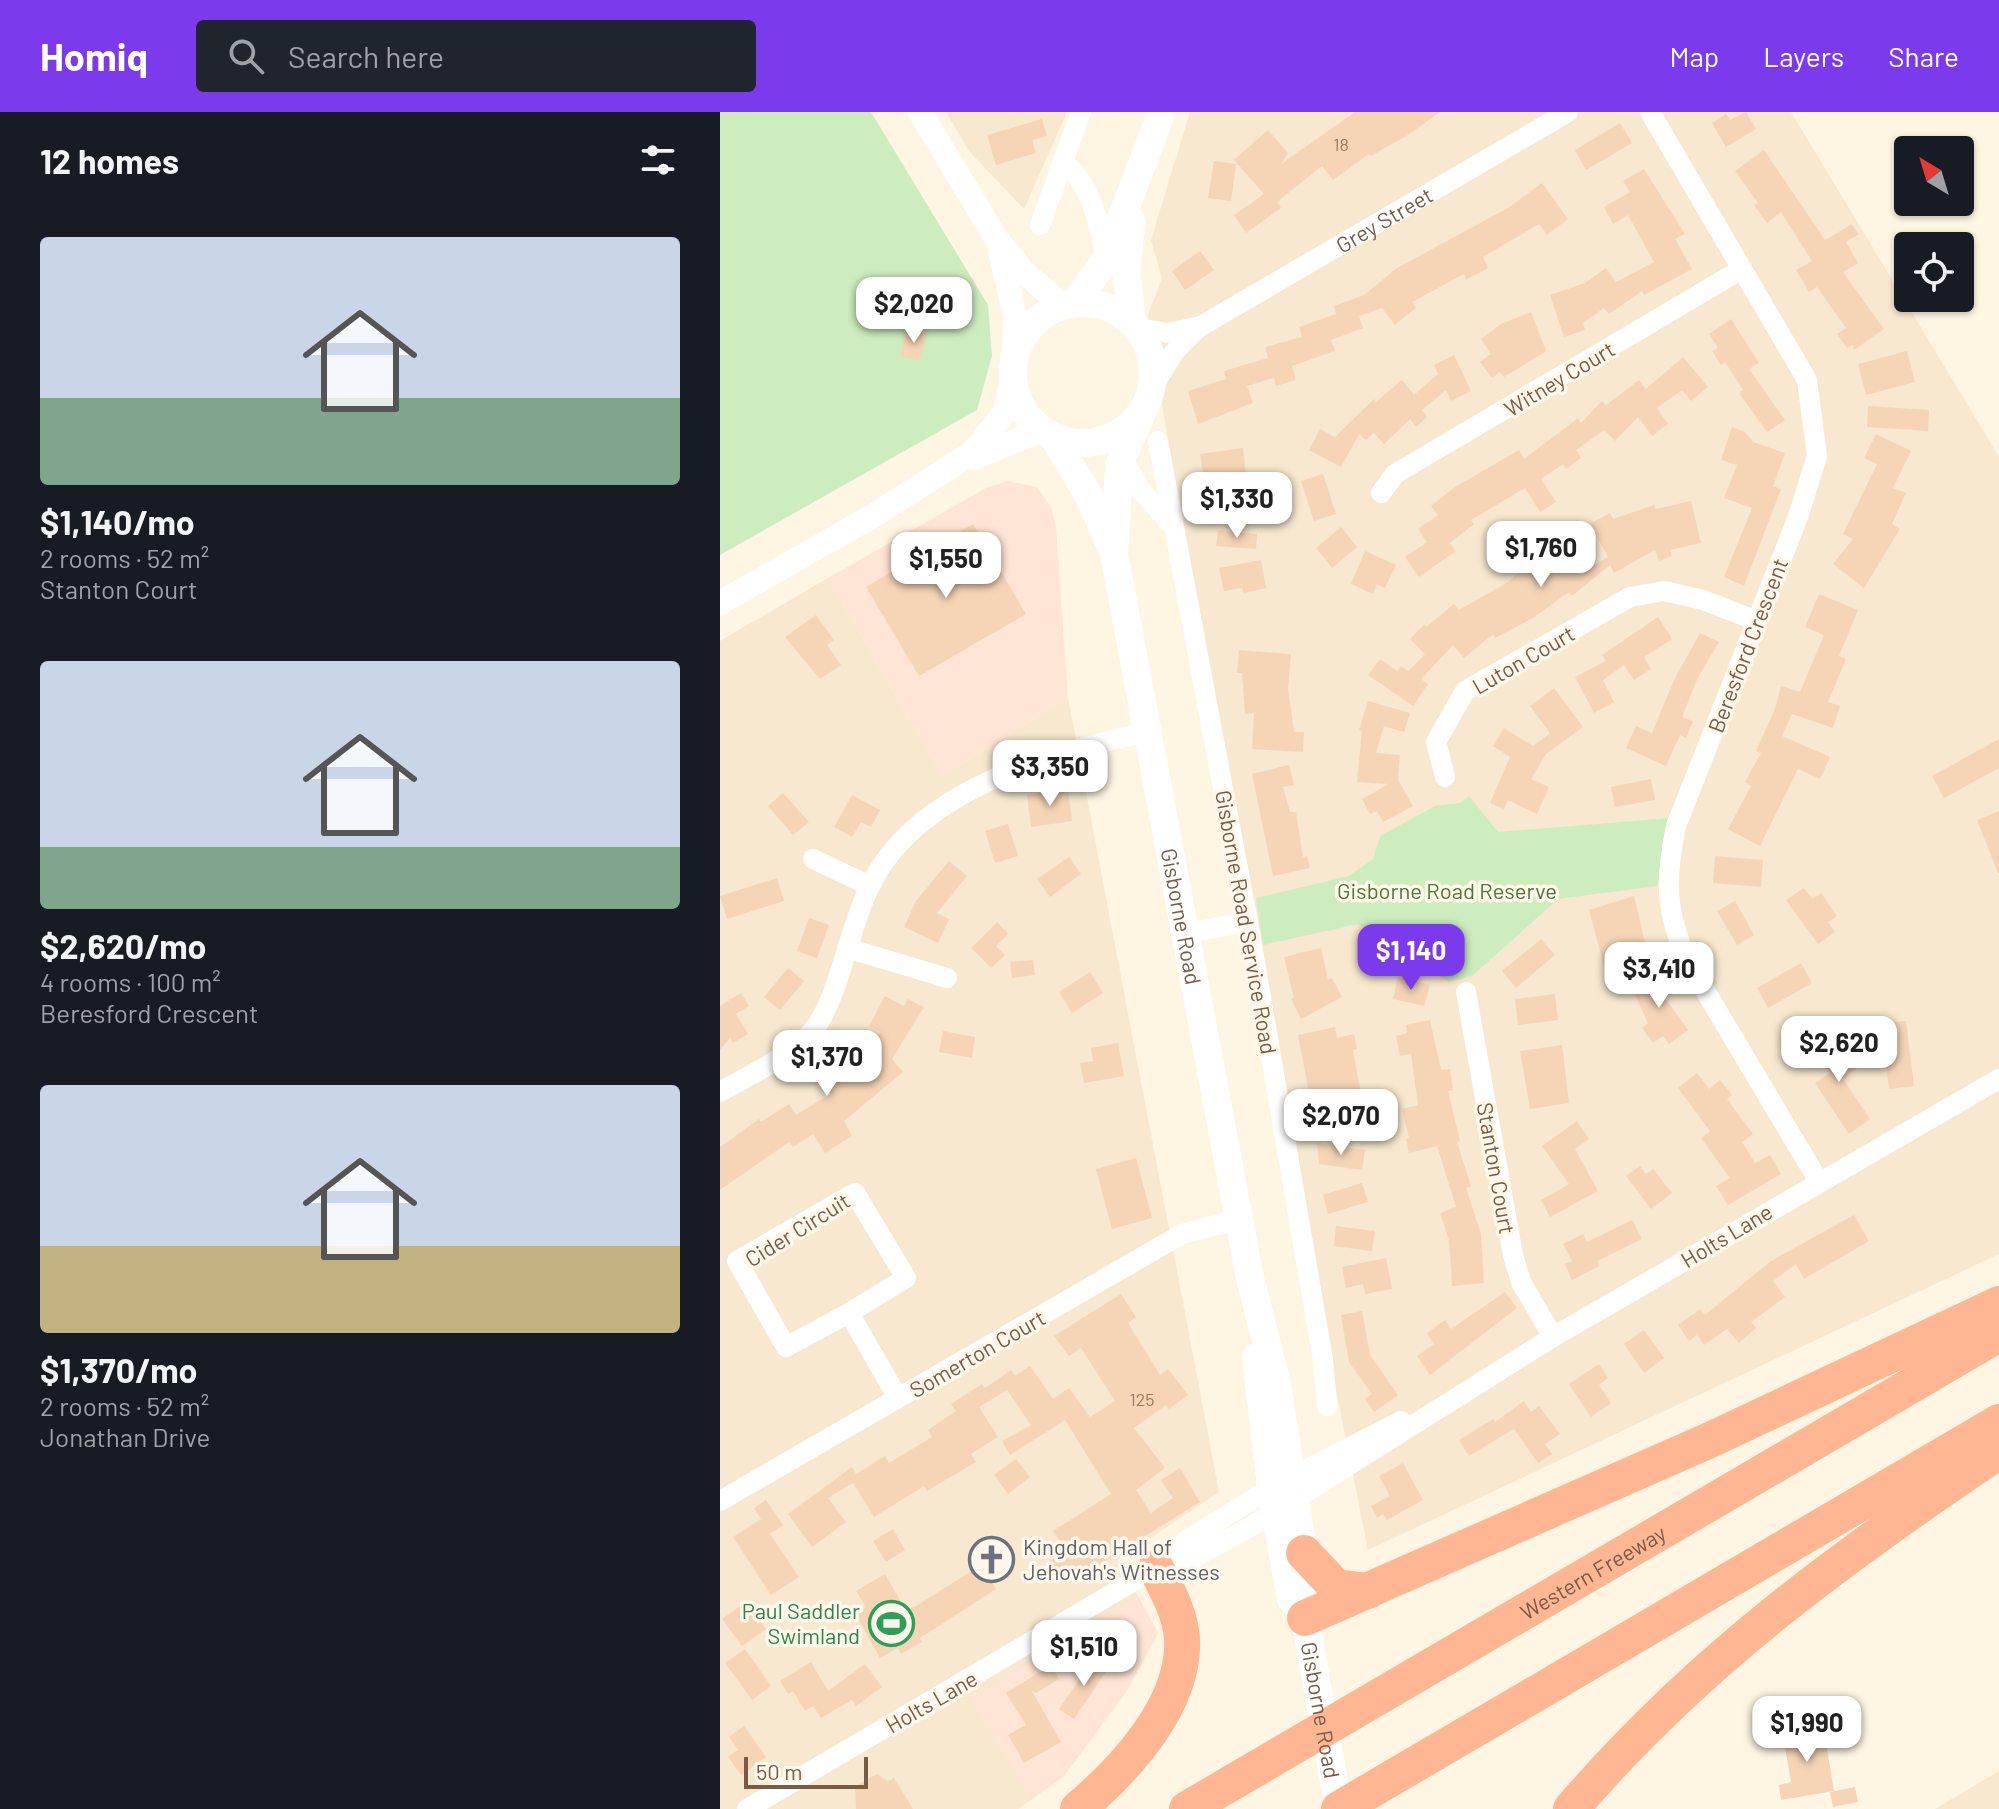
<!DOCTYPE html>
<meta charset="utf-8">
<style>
body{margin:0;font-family:Barlow,sans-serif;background:#20242c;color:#f1f3f6;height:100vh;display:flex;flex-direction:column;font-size:30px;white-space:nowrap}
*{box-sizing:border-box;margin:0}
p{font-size:26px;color:#9ea1a6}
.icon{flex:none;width:44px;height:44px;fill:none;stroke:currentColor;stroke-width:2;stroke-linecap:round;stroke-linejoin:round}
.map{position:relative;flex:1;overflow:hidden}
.side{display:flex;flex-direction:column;background:#171b24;width:720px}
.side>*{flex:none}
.needle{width:52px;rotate:322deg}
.tools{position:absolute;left:1174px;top:24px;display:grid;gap:16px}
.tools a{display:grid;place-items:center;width:80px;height:80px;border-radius:8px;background:#171b24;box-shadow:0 2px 6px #0004;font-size:40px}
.scale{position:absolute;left:24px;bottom:20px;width:124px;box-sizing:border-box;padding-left:8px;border:4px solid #785c46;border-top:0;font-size:22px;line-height:28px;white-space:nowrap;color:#785c46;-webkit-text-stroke:6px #fff8ea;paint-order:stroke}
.price{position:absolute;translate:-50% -68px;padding:0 18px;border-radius:16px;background:#fff;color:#222;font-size:26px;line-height:52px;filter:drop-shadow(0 2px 4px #0008)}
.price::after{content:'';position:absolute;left:50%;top:48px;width:24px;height:18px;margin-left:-12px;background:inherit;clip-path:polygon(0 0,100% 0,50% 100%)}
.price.current{background:#7c3aed;color:#fff}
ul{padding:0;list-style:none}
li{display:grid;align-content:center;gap:16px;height:424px;padding:0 40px}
li span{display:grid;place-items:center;height:248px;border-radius:8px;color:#555}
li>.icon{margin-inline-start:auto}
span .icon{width:144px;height:144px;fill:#fffc;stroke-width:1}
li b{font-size:34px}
h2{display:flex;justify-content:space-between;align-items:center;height:96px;padding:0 40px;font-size:34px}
header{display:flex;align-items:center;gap:48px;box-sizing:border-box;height:112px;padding:0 40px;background:#7c3aed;color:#fff}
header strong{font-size:38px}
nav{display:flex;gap:44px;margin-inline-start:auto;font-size:28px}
.search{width:560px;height:72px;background:#20242c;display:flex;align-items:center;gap:20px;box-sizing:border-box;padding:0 28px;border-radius:8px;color:#9ea1a6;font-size:30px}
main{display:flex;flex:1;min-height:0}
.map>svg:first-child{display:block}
</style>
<header>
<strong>Homiq</strong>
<div class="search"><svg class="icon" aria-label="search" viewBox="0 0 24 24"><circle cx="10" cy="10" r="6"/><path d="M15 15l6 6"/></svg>Search here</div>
<nav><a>Map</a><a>Layers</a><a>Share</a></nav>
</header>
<main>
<section class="side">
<h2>12 homes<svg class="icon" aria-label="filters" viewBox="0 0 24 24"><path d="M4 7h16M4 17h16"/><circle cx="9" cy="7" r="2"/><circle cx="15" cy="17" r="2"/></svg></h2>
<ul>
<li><span style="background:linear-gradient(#c9d6e8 65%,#7fa58c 0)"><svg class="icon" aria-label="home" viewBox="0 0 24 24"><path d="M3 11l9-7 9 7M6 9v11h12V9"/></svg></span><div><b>$1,140/mo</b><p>2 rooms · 52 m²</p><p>Stanton Court</p></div></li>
<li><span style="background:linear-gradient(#c9d6e8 75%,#7fa58c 0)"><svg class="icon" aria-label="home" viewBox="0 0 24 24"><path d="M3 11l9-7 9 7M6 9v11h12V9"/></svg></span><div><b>$2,620/mo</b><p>4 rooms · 100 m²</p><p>Beresford Crescent</p></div></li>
<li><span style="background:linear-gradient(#c9d6e8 65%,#c2b280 0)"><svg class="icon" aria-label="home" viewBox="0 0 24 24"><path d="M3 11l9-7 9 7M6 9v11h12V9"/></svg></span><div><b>$1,370/mo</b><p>2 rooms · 52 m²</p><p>Jonathan Drive</p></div></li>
</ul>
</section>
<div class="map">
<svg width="1279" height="1697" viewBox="0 0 1279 1697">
<rect width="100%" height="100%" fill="#fef5e2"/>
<!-- residential -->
<g fill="#f7e8cf">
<path d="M226 0H347L304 97 249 39Z"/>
<path d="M470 0H1071L1279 345V1142L648 1438 616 1277 460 403 428 203 442 166 431 128Z"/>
<path d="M108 466 222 664 348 586 499 1380 398 1448 438 1521 406 1580 343 1665 298 1697H0V529Z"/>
<path d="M1279 1659V1697H1215Z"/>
</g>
<!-- commercial -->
<g fill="#ffe5d5">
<path d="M288 369 317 375 332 397 336 416 348 586 222 664 108 466 268 375Z"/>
<path d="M418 1485 438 1521 406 1580 343 1665 311 1687 250 1588Z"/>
</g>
<!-- green -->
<g fill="#ceedbf">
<path d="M0 0H151L268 193 272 244 257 298 0 443Z"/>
<path d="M749 684 778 720 951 706 937 774 838 787 752 864 729 870 638 812 543 833 536 786 629 764 653 747 660 724 715 694 740 691Z"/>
</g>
<!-- building -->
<g fill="#f6d5b7">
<path d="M635 0H720L688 23 651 44 649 42 613 68 602 54 557 90 561 96 526 121 514 103 544 82 514 48 548 18 568 41 561 52Z"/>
<path d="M1026 0 1036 17 1006 35 992 11 1006 2 1010 8Z"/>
<path d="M322 7 327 24 312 28 316 41 276 53 267 23Z"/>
<path d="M900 11 912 31 866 58 855 38Z"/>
<path d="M1044 38 1105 128 1132 112 1139 122 1126 130 1138 151 1123 160 1164 217 1134 238 1133 232 1127 236 1117 222 1126 216 1097 175 1089 180 1076 158 1092 149 1061 100 1047 111 1034 93 1038 91 1015 59Z"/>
<path d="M494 49 516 52 511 89 488 86Z"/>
<path d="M924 57 965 122 955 127 972 157 924 183 922 179 889 202 884 196 863 211 865 218 844 225 830 183 865 171 886 156 896 170 934 150 908 103 893 112 884 95 910 80 903 69Z"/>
<path d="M822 71 848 107 827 123 819 112 763 145 768 156 746 168 744 162 692 190 696 196 675 213 662 196 639 204 643 216 611 228 615 239 572 254 576 268 556 274 554 266 527 274 533 291 478 312 468 279 506 267 504 259 548 246 545 235 582 225 579 215 616 202 614 194 644 183 677 156 788 96Z"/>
<path d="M480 139 494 158 465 178 452 159Z"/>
<path d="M811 200 826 239 784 265 780 260 772 266 760 250 771 242 761 227 781 212Z"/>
<path d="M1011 207 1039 251 1029 257 1065 308 1047 320 1019 281 1023 278 1005 250 1001 253 992 239 998 236 989 222Z"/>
<path d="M187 217 208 221 199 249 180 244Z"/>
<path d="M1187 239 1195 270 1146 283 1138 252Z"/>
<path d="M734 243 751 279 731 289 726 278 702 298 707 305 696 315 690 307 664 332 654 321 646 328 639 322 621 355 589 338 600 317 615 325 654 287 656 290 682 268 694 283 718 262 714 253Z"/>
<path d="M963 245 988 275 971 289 962 278 937 296 948 312 932 324 918 305 895 329 884 318 856 338 861 346 846 357 843 352 821 367 836 390 820 400 805 376 751 408 754 412 730 431 736 439 699 465 685 445 707 430 698 417 718 403 711 394 735 375 799 338 804 347 858 306 861 311 882 289 886 293 919 268 926 277Z"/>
<path d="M1148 294 1209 298 1208 319 1147 315Z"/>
<path d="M1012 315 1025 320 1033 330 1065 341 1053 374 1061 377 1024 474 1004 465 1032 396 1004 386 1017 353 1001 348Z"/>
<path d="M1156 322 1191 339 1173 376 1186 381 1172 412 1180 417 1144 476 1113 452 1133 427 1123 422 1157 352 1144 346Z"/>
<path d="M523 336 529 390 489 397 480 342Z"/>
<path d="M603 362 616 402 594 409 581 369Z"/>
<path d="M971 389 981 431 950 438 952 444 939 449 935 438 894 461 890 453 852 484 849 480 813 506 775 526 773 522 744 546 733 533 701 567 708 572 693 594 648 563 660 547 677 559 681 554 688 559 705 542 690 527 704 513 706 515 734 492 739 498 788 470 837 425 864 459 888 445 870 412 890 401 893 407 934 393 936 397Z"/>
<path d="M253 412 306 502 199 564 146 475Z"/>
<path d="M621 415 637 435 612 456 596 436Z"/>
<path d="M498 418 537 422 536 437 496 434Z"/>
<path d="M645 439 676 453 665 476 657 472 653 482 631 472Z"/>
<path d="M541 448 546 476 524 481 522 476 504 479 499 456Z"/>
<path d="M1099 482 1138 498 1119 544 1126 547 1108 590 1120 594 1113 616 1072 602 1062 624 1110 645 1100 667 1078 657 1040 734 1008 717 1031 674 1025 670 1041 641 1036 639 1055 597 1061 574 1080 580 1104 523 1085 515Z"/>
<path d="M96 503 114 528 107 533 121 553 100 567 65 525Z"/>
<path d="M938 505 952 527 924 545 931 557 914 568 904 553 883 568 894 590 874 601 855 565 886 549 882 543Z"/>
<path d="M980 521 999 530 978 565 962 605 973 609 966 626 960 623 946 654 906 636 916 614 932 621 954 568Z"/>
<path d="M519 538 571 542 568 577 574 620H584L583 640 532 637 534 601 525 602 522 561H517Z"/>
<path d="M834 576 863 615 826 642 811 667 829 675 817 702 788 688 784 697 770 691 790 645 773 634 784 616 813 634 830 621 810 594Z"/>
<path d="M648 589 690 601 684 620 664 614 656 641 680 643 678 668 693 694 663 710 657 699 650 702 642 687 669 672 637 670 642 619 639 618Z"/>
<path d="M1279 627V656L1224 686 1212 664Z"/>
<path d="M569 653 574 673 563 675 570 700H576L583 745 587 744 590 756 553 764 532 662Z"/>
<path d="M931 667 935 688 895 695 891 675Z"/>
<path d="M348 677 352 709 311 715 307 683Z"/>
<path d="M63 681 89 710 73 723 48 694Z"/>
<path d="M132 683 160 698 151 715 141 710 132 725 114 715Z"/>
<path d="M1279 699V761H1278L1257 708Z"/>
<path d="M288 712 298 744 275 751 265 719Z"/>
<path d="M995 744 1043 748 1041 775 993 771Z"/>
<path d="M349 745 361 762 330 785 317 767Z"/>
<path d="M229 749 247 764 217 801 229 807 218 831 184 815 196 789Z"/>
<path d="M57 766 64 789 7 807 0 784Z"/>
<path d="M1084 776 1092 787 1101 781 1117 804 1108 810 1115 820 1098 832 1066 788Z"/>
<path d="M914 784 929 848 885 858 869 798Z"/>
<path d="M1015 789 1034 823 1017 833 997 799Z"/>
<path d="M89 806 109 813 97 846 77 839Z"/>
<path d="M277 810 288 822 276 834 285 843 271 856 251 836Z"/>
<path d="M821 827 835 843 796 876 782 859Z"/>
<path d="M601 836 608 868 612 866 622 885 581 907 571 887 574 886 564 845Z"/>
<path d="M313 848 315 863 292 866 290 850Z"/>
<path d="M1081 851 1092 871 1048 896 1037 876Z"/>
<path d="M68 856 84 869 60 898 44 885Z"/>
<path d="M370 860 383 881 352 901 339 880Z"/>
<path d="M946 861 955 880 944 885 968 918 949 932 943 924 933 931 922 916 928 911 912 876Z"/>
<path d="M678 865 710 873 704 894 673 887Z"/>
<path d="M21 881 29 894 16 902 28 922 13 931 10 926 0 938V894Z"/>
<path d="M835 882 838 908 798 913 795 887Z"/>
<path d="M165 884 184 894 188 887 204 895 172 947 183 960 124 1009 132 1024 105 1041 93 1022 73 1035 69 1030 0 1078V1035L39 1007 41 1010 69 992 76 1003 110 982 104 974 128 956 125 951 161 920 149 914Z"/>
<path d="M710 908 721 958 730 957 733 978 728 979 740 1029 737 1030 751 1074 746 1076 761 1122 764 1171 732 1174 729 1128 720 1101 736 1095 717 1034 689 1041 686 1027 689 1026 682 997 698 993 691 942 680 944 676 924 687 921 686 913Z"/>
<path d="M1186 909 1194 974 1169 977 1161 912Z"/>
<path d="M615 915 617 926 634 922 637 937 633 938 640 977 630 979 640 1018 597 1029 593 1015 602 1012 594 986H590L578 923Z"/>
<path d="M223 919 255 925 252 946 219 940Z"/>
<path d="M1108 920 1136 957 1123 967 1150 1007 1129 1022 1095 971 1110 961 1090 933Z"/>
<path d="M398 931 404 964 364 971 360 951 373 949 371 936Z"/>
<path d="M842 933 849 991 810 997 800 939Z"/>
<path d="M977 961 989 977 1000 968 1012 983 1007 987 1033 1022 1022 1030 1035 1051 1050 1043 1061 1062 1008 1093 996 1074 1010 1066 981 1026 990 1019 958 976Z"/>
<path d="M857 1009 869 1027 855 1037 878 1079 830 1105 821 1088 849 1072 822 1034Z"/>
<path d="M597 1031 645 1038 642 1058 599 1052Z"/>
<path d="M416 1046 432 1106 392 1117 376 1057Z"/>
<path d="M920 1054 926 1062 933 1057 952 1081 931 1097 906 1064Z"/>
<path d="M642 1071 648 1090 608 1102 603 1083Z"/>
<path d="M1134 1103 1149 1129 1084 1167 1076 1152 1053 1169 1065 1185 1031 1210 1036 1216 1019 1231 1007 1217 984 1233 977 1223 969 1229 958 1213 980 1197 985 1203 1051 1149Z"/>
<path d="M912 1108 922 1127 877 1149 879 1154 852 1168 845 1152 852 1149 843 1132 863 1122 867 1130Z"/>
<path d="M616 1114 655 1119 652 1139 614 1134Z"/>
<path d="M666 1146 672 1177 645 1182 643 1172 626 1176 622 1155Z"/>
<path d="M785 1180 797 1196 710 1263 697 1244 714 1232 707 1221 725 1208 731 1217Z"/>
<path d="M401 1182 416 1205 408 1211 440 1263 448 1257 468 1283 449 1297 446 1293 414 1316 445 1356 416 1378 431 1401 453 1386 441 1368 460 1356 480 1390 348 1472 340 1461 335 1465 326 1452 346 1438 333 1419 391 1382 345 1308 290 1343 282 1329 311 1313 287 1278 259 1295 278 1325 251 1342 256 1350 207 1379 204 1374 154 1405 133 1371 108 1386 126 1410 92 1435 68 1402 132 1355 136 1362 165 1344 169 1351 212 1325 208 1318 236 1299 231 1292 262 1272 265 1276 291 1258 295 1264 310 1254 333 1287 349 1276 370 1305 395 1289 361 1236 349 1244 334 1224Z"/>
<path d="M642 1199 650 1243 678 1283 654 1300 645 1287 652 1282 629 1250 621 1203Z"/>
<path d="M924 1218 944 1246 924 1261 904 1232Z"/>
<path d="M879 1252 888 1266 879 1273 891 1291 871 1305 849 1272Z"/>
<path d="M804 1289 811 1300 819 1294 840 1322 825 1332 832 1342 818 1351 794 1317 749 1344 739 1328 773 1307 775 1310Z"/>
<path d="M296 1347 310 1365 288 1382 274 1363Z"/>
<path d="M683 1351 703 1388 667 1408 663 1402 657 1406 651 1394 670 1384 659 1364Z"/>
<path d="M46 1388 63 1413 50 1422 79 1465 51 1483 13 1425 41 1407 34 1396Z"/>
<path d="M173 1417 185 1438 166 1450 153 1429Z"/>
<path d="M261 1453 276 1477 200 1526 202 1530 181 1542 178 1536 160 1546 135 1501 146 1495 136 1479 165 1462 185 1497 196 1494Z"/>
<path d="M23 1492H28L46 1517 22 1534 2 1507Z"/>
<path d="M25 1537 51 1574 32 1588 5 1551Z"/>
<path d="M374 1546 389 1555 354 1607 339 1597Z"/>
<path d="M91 1550 108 1579 145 1552 162 1575 136 1594 132 1588 101 1606 93 1594 85 1599 73 1579 68 1582 60 1569Z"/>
<path d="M331 1553 339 1567 316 1581 312 1579 341 1630 304 1651 288 1623 306 1613 286 1581Z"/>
<path d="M1103 1613 1114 1679 1061 1688 1059 1673 1071 1670 1063 1624Z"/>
<path d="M24 1614 46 1645 21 1663 8 1645 18 1638 9 1625Z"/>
<path d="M157 1662 168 1669 174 1666 193 1697H136L135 1674Z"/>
<path d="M1135 1675 1138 1690 1113 1695 1110 1680Z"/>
</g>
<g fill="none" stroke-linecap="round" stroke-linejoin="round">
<!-- minor -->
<g stroke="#fff" stroke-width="20">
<path d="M930 0 1087 268 1097 344 1078 405 956 714C945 767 945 800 968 850L1098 1068"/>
<path d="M343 51C370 68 381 116 384 145"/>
<path d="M320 113 361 0"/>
<path id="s1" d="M418 216 447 221 481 214 848 0"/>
<path d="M432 277 454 240 478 216"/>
<path d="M438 329 528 810 603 1248 607 1294"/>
<path d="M401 344 420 377 452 413"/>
<path d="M661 381 675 362 1022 157"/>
<path d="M725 665 716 630 745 579 910 485 944 479 983 488 1037 509"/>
<path d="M93 747 150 774"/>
<path d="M466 821 528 810"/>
<path d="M127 836 227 866"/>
<path d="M746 880 793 1143 801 1170 833 1225"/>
<path d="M0 980C29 963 81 940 99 910 121 875 130 813 150 774 196 678 332 640 428 620"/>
<path d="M129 1201 66 1235 17 1149 135 1081 186 1166 129 1201 178 1286"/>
<path d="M0 1389 462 1122 520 1107"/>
<path d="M436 1456 468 1449 532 1414 833 1225 1279 967"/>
<path d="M27 1697 436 1456 459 1433 551 1376 681 1309"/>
</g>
<!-- tertiary -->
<g stroke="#fff" stroke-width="24">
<path d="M200 0 276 126 303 159 342 194"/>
<path d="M280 139 295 205 294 247"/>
<path d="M254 346 322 318"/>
<path d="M0 491 156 402 252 341 285 300 293 262"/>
</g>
<!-- secondary -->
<g stroke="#fff" stroke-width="28">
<circle cx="363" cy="261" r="70"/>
<path d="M355 191 385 149 442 0"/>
<path d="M412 209 406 157 412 110"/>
<path id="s2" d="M424 296 399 353 394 442 530 1166 557 1272 590 1485 585 1506 619 1697"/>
<path d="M333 324 369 384 390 433"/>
<path d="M536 1245 551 1376 571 1487 575 1491"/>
</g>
<!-- motorway -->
<g stroke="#ffb793" stroke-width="36">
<path d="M584 1441 616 1475 648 1479"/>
<path d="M585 1506 990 1328 1279 1192"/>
<path d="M358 1697C405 1657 466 1592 462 1526 460 1501 447 1478 436 1456"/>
<path id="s3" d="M467 1697 1279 1222"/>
<path d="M619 1697 1279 1310"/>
<path d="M851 1697C980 1547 1117 1449 1279 1339"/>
</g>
</g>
<!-- icons -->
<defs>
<symbol id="church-ring" viewBox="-11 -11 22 22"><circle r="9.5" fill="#fff8ea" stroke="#6b7280" stroke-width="1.5"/><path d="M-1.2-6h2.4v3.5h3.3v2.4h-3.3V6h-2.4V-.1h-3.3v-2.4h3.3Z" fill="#6b7280"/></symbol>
<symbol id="stadium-ring" viewBox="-11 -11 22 22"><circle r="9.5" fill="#fff8ea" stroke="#2e9e5b" stroke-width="1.5"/><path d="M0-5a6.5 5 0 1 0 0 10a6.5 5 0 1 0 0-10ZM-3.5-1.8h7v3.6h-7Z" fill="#2e9e5b"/></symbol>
</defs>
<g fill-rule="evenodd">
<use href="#church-ring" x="246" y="1422" width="51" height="51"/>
<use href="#stadium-ring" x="146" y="1486" width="51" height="51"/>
</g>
<g text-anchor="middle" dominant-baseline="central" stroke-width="7" stroke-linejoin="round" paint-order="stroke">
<!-- number labels -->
<g font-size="18" fill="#987a62">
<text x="621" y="32">18</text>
<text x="422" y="1287">125</text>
</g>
<!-- street labels -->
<g font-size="22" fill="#785c46" stroke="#fff8ea">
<text stroke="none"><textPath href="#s1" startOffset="276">Grey Street</textPath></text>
<text transform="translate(839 266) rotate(-31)">Witney Court</text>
<text transform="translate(1027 533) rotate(-69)">Beresford Crescent</text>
<text transform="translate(803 547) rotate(-30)">Luton Court</text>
<text stroke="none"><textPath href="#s2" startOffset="520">Gisborne Road</textPath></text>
<text transform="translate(527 810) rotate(80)">Gisborne Road Service Road</text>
<text transform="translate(777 1056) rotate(80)">Stanton Court</text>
<text transform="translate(77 1117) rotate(-32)">Cider Circuit</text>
<text transform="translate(1006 1123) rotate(-31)">Holts Lane</text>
<text transform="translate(257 1241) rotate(-30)">Somerton Court</text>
<text stroke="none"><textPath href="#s3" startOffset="470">Western Freeway</textPath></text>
<text transform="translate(211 1589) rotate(-30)">Holts Lane</text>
<text stroke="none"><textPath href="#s2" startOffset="1328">Gisborne Road</textPath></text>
</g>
<!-- park labels -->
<g font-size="22" fill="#477a3a" stroke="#fff8ea">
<text x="727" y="778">Gisborne Road Reserve</text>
</g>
<!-- worship labels -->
<g font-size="22" fill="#5b616d" stroke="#fff8ea" text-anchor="start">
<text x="303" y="1434">Kingdom Hall of<tspan x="303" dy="25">Jehovah's Witnesses</tspan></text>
</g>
<!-- leisure labels -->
<g font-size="22" fill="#27864d" stroke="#fff8ea" text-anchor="end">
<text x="140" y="1498">Paul Saddler<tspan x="140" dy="25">Swimland</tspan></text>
</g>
</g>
</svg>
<div class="tools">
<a><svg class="needle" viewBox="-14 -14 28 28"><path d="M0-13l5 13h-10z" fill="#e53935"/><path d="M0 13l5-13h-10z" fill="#9ea1a6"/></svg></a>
<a><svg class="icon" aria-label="locate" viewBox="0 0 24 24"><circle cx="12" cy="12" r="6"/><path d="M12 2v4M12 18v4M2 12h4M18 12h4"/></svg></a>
</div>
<div class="scale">50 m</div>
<b class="price" style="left:194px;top:233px">$2,020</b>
<b class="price" style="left:517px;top:428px">$1,330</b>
<b class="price" style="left:821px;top:477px">$1,760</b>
<b class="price" style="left:226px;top:488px">$1,550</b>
<b class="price" style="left:330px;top:696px">$3,350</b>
<b class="price current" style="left:691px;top:880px">$1,140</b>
<b class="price" style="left:939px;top:898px">$3,410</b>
<b class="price" style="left:1119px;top:972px">$2,620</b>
<b class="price" style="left:107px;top:986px">$1,370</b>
<b class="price" style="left:621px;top:1045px">$2,070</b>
<b class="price" style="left:364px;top:1576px">$1,510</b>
<b class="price" style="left:1087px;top:1652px">$1,990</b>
</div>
</main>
